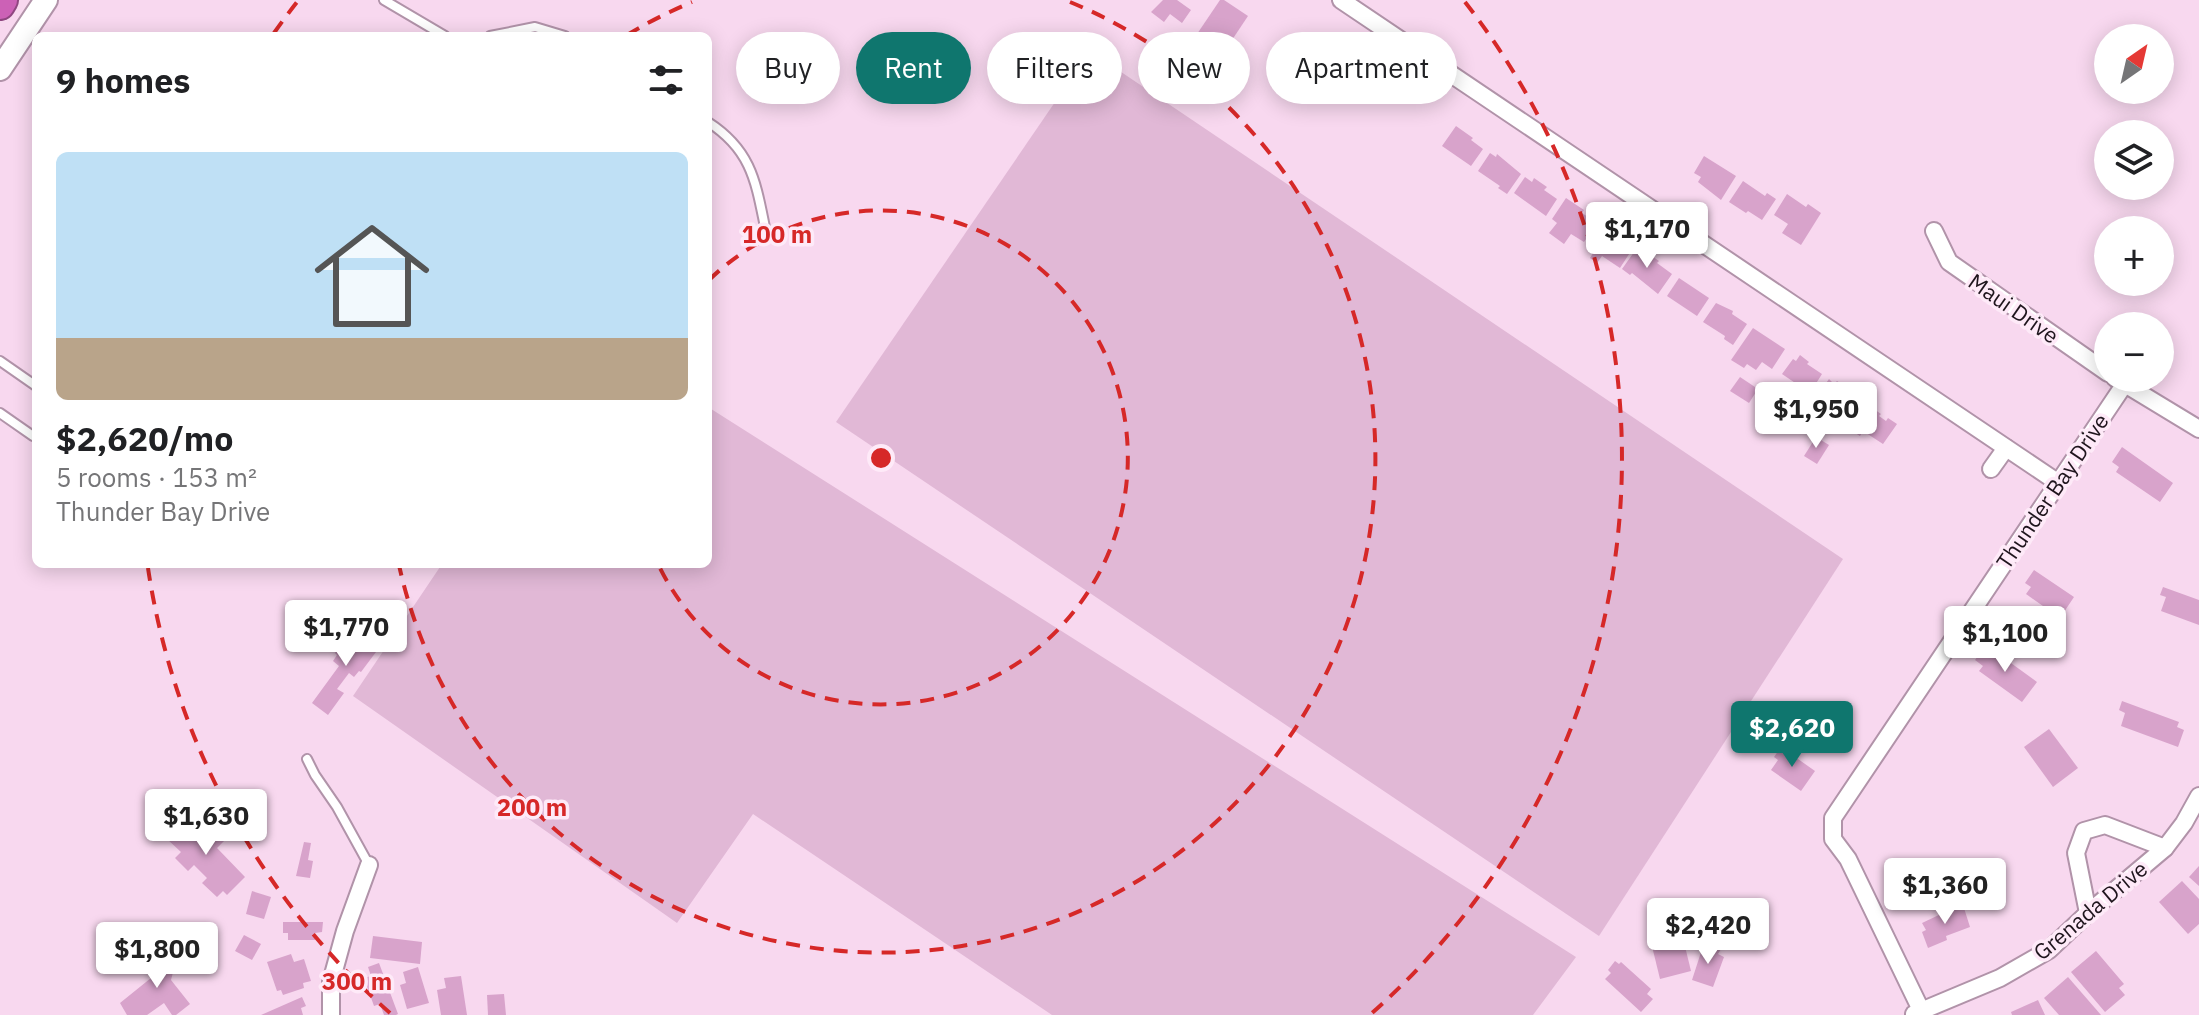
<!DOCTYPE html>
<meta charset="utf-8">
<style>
body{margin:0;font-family:"IBM Plex Sans",sans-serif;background:#f6f6f6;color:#202124;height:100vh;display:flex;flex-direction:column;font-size:30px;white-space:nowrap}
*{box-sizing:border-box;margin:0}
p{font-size:26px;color:#757577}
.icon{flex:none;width:44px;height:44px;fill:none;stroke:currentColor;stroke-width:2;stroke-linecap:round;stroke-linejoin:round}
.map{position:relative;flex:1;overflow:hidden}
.panel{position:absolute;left:32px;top:32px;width:680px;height:536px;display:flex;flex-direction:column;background:#fff;border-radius:12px;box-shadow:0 4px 20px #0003}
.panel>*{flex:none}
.banner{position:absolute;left:736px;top:32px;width:760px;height:72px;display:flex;gap:16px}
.needle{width:52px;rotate:34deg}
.tools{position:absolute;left:2094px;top:24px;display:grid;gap:16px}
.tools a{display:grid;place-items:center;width:80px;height:80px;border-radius:50%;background:#fff;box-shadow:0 4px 20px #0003;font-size:40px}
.price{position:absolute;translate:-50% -68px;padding:0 18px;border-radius:8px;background:#fff;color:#222;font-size:26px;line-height:52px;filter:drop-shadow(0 2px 4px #0008)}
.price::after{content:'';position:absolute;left:50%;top:48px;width:24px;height:18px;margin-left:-12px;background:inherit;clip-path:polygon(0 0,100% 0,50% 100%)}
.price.on{background:#0f766e;color:#fff}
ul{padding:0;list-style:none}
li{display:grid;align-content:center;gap:16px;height:424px;padding:0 24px}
li span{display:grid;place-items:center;height:248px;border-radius:12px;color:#555}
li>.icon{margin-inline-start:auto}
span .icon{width:144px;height:144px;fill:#fffc;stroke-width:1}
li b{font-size:34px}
h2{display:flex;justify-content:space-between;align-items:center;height:96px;padding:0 24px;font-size:34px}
.chip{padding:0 28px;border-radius:36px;background:#fff;box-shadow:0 4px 20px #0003;font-size:28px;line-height:72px}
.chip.on{background:#0f766e;color:#fff}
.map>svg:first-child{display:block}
</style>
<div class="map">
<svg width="2199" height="1015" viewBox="0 0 2199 1015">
<rect width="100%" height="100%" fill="#f8d8ef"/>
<!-- green -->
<g fill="#e1b8d6">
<path d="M1090 51 1843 559 1599 936 836 422Z"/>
<path d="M708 407 1576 957 1533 1015H1052L753 814 677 923 353 696 442 564H708Z"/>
</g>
<!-- building -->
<g fill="#d8a3cb">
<path d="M1163 0H1177L1191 10 1182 23 1170 14 1164 22 1151 12Z"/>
<path d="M1220 0H1224L1248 16 1222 55 1195 37Z"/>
<path d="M1300 33 1312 42 1314 39 1337 58 1323 78 1301 60 1297 65 1284 56Z"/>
<path d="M1456 126 1473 138 1471 140 1483 149 1471 166 1442 146Z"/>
<path d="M1490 153 1496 157 1497 154 1521 174 1507 194 1498 188 1500 186 1478 171Z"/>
<path d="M1704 156 1736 176 1721 200 1698 182 1701 177 1694 173Z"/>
<path d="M1525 177 1532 182 1534 178 1547 187 1544 190 1557 199 1546 216 1514 193Z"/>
<path d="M1743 181 1765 196 1767 193 1776 199 1762 220 1748 211 1746 213 1729 202Z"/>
<path d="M1787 194 1806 207 1808 204 1821 213 1801 245 1782 233 1788 224 1774 215Z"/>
<path d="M1566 198 1584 210 1582 213 1597 223 1584 242 1571 234 1564 244 1549 233 1557 223 1552 219Z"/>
<path d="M1604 228 1633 248 1620 268 1602 256 1597 263 1590 258 1595 250 1591 247Z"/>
<path d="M1637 248 1641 252 1643 250 1659 261 1657 263 1672 274 1658 294 1632 273 1630 275 1622 269Z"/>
<path d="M1679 278 1709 298 1697 316 1667 296Z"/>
<path d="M1716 303 1733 311 1732 314 1747 324 1733 345 1724 339 1725 336 1703 322Z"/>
<path d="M1753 328 1785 349 1772 369 1762 362 1756 370 1747 364 1744 368 1731 360Z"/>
<path d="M1800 355 1809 362 1807 364 1822 374 1810 393 1782 374 1793 359 1796 361Z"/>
<path d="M1740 377 1758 389 1749 403 1730 391Z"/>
<path d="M1829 379 1834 384 1837 381 1846 387 1844 390 1860 400 1846 419 1816 397Z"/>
<path d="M1864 402 1881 414 1879 416 1886 421 1888 418 1897 424 1883 444 1863 431 1860 436 1852 431 1856 426 1851 422Z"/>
<path d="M1816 437 1829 445 1817 464 1804 456Z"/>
<path d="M2122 447 2173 483 2160 502 2116 472 2119 467 2112 462Z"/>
<path d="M2034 570 2074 597 2060 618 2026 594 2031 587 2025 583Z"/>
<path d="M2163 587 2199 600V625L2161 611 2166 597 2160 595Z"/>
<path d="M353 628 379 648 361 672 359 671 354 677 349 673 337 689 344 693 328 715 312 703 339 666 333 661 337 655 335 653Z"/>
<path d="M1986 645 2037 682 2022 702 1979 671 1983 666 1975 660Z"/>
<path d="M2122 701 2179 722 2177 727 2184 730 2178 747 2121 726 2125 713 2119 710Z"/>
<path d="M2049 729 2078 768 2053 787 2024 747Z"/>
<path d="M1781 747 1815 771 1801 791 1771 770 1778 760 1774 757Z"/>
<path d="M187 819 200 832 210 822 227 838 217 848 245 877 227 895 223 891 217 897 202 883 207 878 194 865 188 871 175 858 181 852 167 839Z"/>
<path d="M304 842 311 843 308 860 313 861 310 878 296 876Z"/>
<path d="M2199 866V886L2189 877Z"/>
<path d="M2182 881 2199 899V924L2188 934 2159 902Z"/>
<path d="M252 891 271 897 264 919 246 914Z"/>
<path d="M1960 905 1961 909 1964 908 1970 927 1946 936 1947 940 1928 948 1922 932 1926 930 1922 923Z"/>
<path d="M283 922H323L322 932 315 933V940H288V933H283Z"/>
<path d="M1680 926 1691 971 1660 979 1649 934Z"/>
<path d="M244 935 261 944 252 960 235 951Z"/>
<path d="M373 936 422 942 420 964 370 958Z"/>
<path d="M1704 943 1721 949 1718 954 1724 957 1713 987 1692 980Z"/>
<path d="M159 948 178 953 171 980 190 1004 176 1015H172L164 1003 147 1015H127L120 1003 151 978Z"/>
<path d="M2096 951 2124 984 2119 988 2125 995 2105 1012 2071 972Z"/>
<path d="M291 954 294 962 304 959 311 981 303 983 304 988 283 995 281 990 277 991 267 962Z"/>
<path d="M1615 961 1619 964 1621 962 1651 989 1647 994 1653 999 1641 1012 1605 979 1611 973 1608 970Z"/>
<path d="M379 963 398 1014 396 1015H384L380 1004 374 1006 364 978 371 976 368 967Z"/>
<path d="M418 967 429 1003 407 1009 400 985 406 983 403 972Z"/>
<path d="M461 976 467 1015H441L437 990 446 988 444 978Z"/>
<path d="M2068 977 2101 1015H2059L2044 998Z"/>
<path d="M504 994 506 1015H488L487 995Z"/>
<path d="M302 997 306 1006 301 1008 303 1015H261Z"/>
<path d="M2038 1000 2045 1015H2012L2011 1012Z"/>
</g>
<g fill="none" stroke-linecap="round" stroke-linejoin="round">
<defs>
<g id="lane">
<path d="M384 0 445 36"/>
<path d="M490 36 535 27 565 36"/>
<path d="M708 122C753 151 756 184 766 232"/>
<path d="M0 361 36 386"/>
<path d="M0 413 33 436"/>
<path d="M307 759 315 775 337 807 369 865"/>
</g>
<g id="street">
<path d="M1341 0 2057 482"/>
<path d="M1934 231 1949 262 2108 373"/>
<path d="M2115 378 2199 429"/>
<path d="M1991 469 2006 448"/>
<path d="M2088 913 2076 853 2084 831 2105 825 2165 848"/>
<path d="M1921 1010 1848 859 1833 839V818L2124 385"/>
<path d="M1914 1014 2000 978 2049 950 2088 913 2165 848 2184 823 2199 796"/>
<path d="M331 1015V982L345 931 369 865"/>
</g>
<path id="secondary" d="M0 69 46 0"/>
<path id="highway" d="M0 5 3 0"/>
</defs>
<!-- lane casing -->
<use href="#lane" stroke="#b193a9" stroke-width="12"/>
<!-- street casing -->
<use href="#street" stroke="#b193a9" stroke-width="20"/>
<!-- secondary casing -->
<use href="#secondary" stroke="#b193a9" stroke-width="26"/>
<!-- highway casing -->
<use href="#highway" stroke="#8f4680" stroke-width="32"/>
<!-- lane -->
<use href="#lane" stroke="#fff" stroke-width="8"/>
<!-- street -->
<use href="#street" stroke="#fff" stroke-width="16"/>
<!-- secondary -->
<use href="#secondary" stroke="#fff" stroke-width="22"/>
<!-- highway -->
<use href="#highway" stroke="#cc61b6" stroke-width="28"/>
</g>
<!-- distance rings -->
<g fill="none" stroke="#d62828" stroke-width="4" stroke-dasharray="14 10">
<path d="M709 280A247 247 0 1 1 658 564"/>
<path d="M627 35A494 494 0 0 1 692 2M1070 2A494 494 0 1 1 399 565"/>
<path d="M390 1013A741 741 0 0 1 148 568M274 33A741 741 0 0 1 297 2M1465 2A741 741 0 0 1 1372 1013"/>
</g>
<g text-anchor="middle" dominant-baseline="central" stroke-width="7" stroke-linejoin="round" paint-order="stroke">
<!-- street labels -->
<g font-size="22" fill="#1f151d" stroke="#feeaf8">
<text transform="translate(2014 308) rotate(35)">Maui Drive</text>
<text transform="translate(2052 491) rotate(-56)">Thunder Bay Drive</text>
<text transform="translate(2090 910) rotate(-40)">Grenada Drive</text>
</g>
</g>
<circle cx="881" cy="458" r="12" fill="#d62828" stroke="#feeaf8" stroke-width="4"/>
<g font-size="24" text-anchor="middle" font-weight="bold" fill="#d62828" stroke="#feeaf8" stroke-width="7" stroke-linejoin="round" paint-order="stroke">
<text x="777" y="243">100 m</text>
<text x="532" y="816">200 m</text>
<text x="357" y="990">300 m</text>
</g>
</svg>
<div class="tools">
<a><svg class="needle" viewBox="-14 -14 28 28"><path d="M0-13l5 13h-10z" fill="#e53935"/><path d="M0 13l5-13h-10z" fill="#757577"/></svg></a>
<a><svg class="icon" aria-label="layers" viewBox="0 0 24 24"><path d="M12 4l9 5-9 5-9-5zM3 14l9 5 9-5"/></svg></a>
<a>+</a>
<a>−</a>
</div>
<b class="price" style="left:1647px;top:270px">$1,170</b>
<b class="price" style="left:1816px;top:450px">$1,950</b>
<b class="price" style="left:346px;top:668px">$1,770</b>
<b class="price" style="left:2005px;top:674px">$1,100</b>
<b class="price on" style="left:1792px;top:769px">$2,620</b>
<b class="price" style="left:206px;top:857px">$1,630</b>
<b class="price" style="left:1945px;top:926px">$1,360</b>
<b class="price" style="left:1708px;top:966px">$2,420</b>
<b class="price" style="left:157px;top:990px">$1,800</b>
<div class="banner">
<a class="chip">Buy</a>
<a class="chip on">Rent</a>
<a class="chip">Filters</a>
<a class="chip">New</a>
<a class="chip">Apartment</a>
</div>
<section class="panel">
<h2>9 homes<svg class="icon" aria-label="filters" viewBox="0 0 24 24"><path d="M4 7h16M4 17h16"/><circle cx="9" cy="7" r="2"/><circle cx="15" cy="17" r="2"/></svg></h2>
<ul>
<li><span style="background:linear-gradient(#bfe0f5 75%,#b9a48a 0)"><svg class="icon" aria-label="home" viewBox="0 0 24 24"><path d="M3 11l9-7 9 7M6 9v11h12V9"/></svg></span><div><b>$2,620/mo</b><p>5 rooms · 153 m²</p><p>Thunder Bay Drive</p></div></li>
</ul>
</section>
</div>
